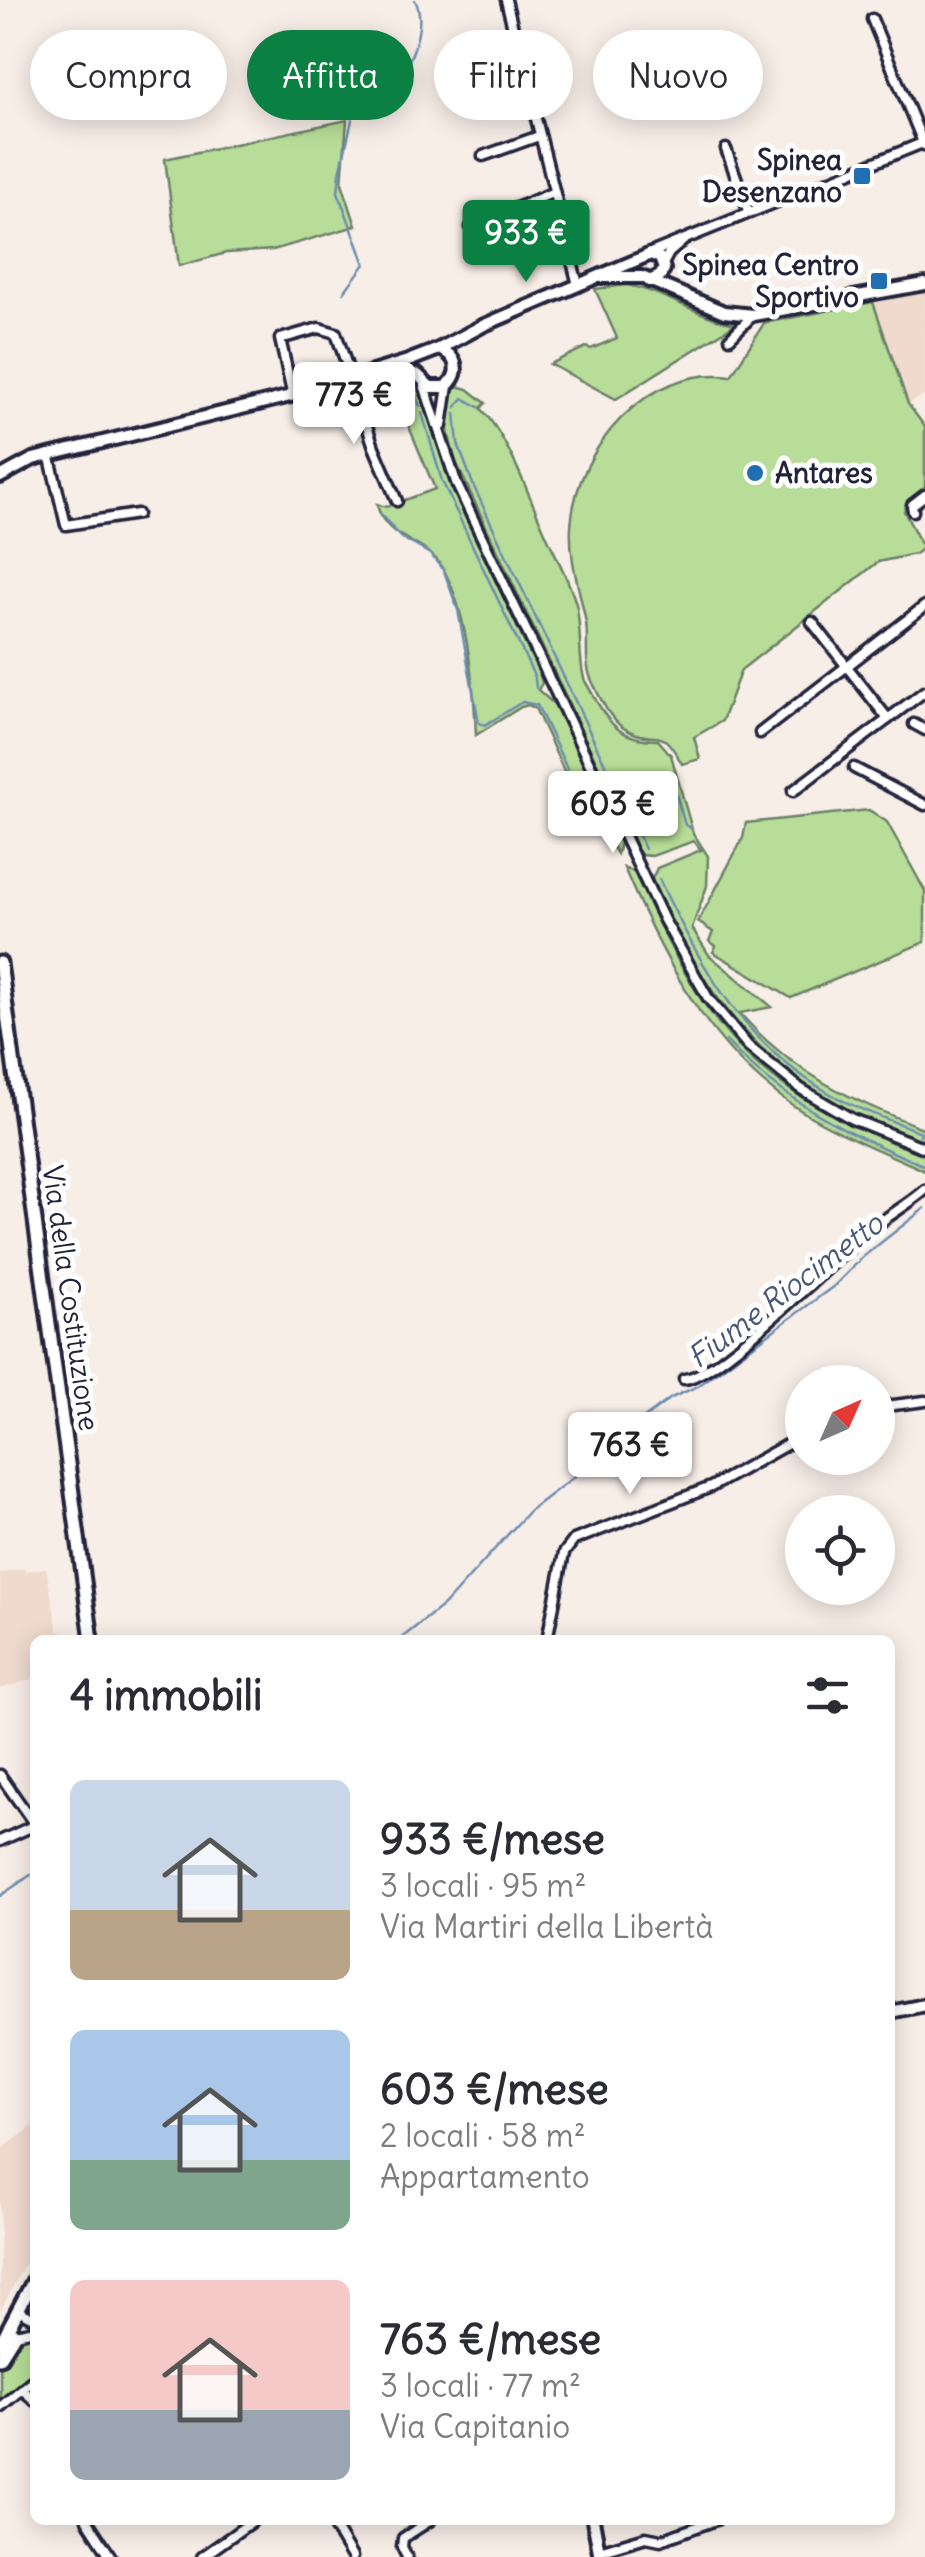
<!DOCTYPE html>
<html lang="it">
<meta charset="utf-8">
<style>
body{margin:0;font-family:Delius,sans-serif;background:#f7f7f7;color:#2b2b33;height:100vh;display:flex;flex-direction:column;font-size:38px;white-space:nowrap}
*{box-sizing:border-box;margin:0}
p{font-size:32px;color:#7c7c81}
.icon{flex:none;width:55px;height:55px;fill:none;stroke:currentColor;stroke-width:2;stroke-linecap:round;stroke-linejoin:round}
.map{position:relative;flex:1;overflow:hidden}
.sheet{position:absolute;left:30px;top:1635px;width:865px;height:890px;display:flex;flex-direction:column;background:#fff;border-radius:15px;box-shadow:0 5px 25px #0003}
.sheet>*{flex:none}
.top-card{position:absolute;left:30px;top:30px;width:865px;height:90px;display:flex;gap:20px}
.needle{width:65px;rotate:45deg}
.buttons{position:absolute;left:785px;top:1365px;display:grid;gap:20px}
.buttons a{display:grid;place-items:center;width:110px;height:110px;border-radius:50%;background:#fff;box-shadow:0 5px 25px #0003;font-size:50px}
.price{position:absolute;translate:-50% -85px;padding:0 22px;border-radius:10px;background:#fff;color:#222;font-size:32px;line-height:65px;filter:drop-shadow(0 2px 5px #0008)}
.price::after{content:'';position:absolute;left:50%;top:60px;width:30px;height:22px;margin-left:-15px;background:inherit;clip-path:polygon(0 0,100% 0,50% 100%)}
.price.selected{background:#0b8043;color:#fff}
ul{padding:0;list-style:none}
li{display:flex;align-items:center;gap:30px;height:250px;padding:0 40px}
li span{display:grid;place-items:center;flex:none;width:280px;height:200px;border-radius:15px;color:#555}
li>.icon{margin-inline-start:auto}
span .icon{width:120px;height:120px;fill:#fffc;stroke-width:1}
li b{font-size:42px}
h2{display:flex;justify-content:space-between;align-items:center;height:120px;padding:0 40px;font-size:42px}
.chip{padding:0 35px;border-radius:45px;background:#fff;box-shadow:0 5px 25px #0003;font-size:35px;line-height:90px}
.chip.selected{background:#0b8043;color:#fff}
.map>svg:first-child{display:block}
</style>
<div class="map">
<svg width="925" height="2557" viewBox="0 0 925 2557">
<rect width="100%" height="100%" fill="#f8eee8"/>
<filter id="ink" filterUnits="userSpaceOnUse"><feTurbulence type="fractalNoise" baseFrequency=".01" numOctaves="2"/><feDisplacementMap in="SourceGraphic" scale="20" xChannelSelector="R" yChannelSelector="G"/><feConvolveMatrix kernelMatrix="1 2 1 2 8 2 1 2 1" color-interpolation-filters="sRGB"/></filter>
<g filter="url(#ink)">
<!-- built -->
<g fill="#efdacd">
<path d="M925 293V395L908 404 873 302Z"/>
<path d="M23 1568 25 1571 46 1568 58 1631 81 1640H35V1678L0 1689V1574Z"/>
<path d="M35 2125V2243L0 2312V2150Z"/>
</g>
<!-- green -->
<g fill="#b7dd98" stroke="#6c806a" stroke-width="2.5">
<path d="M347 120 342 183 356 226 273 250 226 253 179 266 165 159Z"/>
<path d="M627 285C665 292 696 316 735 324L616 399 550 364 586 347 591 349 617 338 595 289Z"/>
<path d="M873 302 908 404 925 427V487L907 501 904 511 923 548 915 554 878 562 741 670 722 721 694 737 700 759 682 764C659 722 661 746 629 731 611 723 601 700 593 683 583 665 589 643 586 623 580 590 569 561 571 526 576 448 648 365 731 376L764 323Z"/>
<path d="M386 372 407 376 421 392 450 485 539 673 542 683 538 690 555 705 620 843 617 854 591 812 576 797 535 708 528 705 521 707 476 735C474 686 467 610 442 567 425 539 384 541 377 504L386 507 435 489Z"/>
<path d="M457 386 468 389 486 403 481 408C511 443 526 490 545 532 555 555 569 579 576 604 582 627 578 664 585 681 606 716 612 740 658 740L671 755 693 833 708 856 707 886 692 928 709 955 772 1007 740 1013C791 1073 853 1101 925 1129V1140C793 1109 700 1001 652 879L657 868 701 850 694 841 652 856 642 855 637 849 456 462C450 440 437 404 457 386Z"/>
<path d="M869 810 887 822 925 891V942L791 998 713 952 716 946 709 941 713 932 698 922 743 838 746 823Z"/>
<path d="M624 868 634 872C657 920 679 969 711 1013 762 1086 843 1125 925 1155V1171C886 1153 845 1137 808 1115 714 1059 666 965 624 868Z"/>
<path d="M22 2333H35V2373L0 2402V2363Z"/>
</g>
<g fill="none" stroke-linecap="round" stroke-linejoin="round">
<!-- stream -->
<g stroke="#6d8daf" stroke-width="2.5">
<path d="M344 292 365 264 338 192 340 173 353 115 364 105 389 99C403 74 430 29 415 0"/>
<path d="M402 379 411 386 420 406"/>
<path d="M456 407 463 398 479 407"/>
<path d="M422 413 442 481 535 678 536 688"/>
<path d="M455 413 458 444 474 487 645 849"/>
<path d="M381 514 400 537 430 554 444 571 458 610 479 723 485 725 522 702 537 705 580 796 589 799"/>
<path d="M613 791 665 771 671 776 685 825 692 829"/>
<path d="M659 879C699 964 744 1045 829 1093 858 1110 890 1120 921 1132L920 1135"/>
<path d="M726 1041C782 1101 850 1135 925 1166"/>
<path d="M399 1640 447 1602 529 1511 596 1460 643 1419 671 1398 698 1386 834 1286 864 1256 925 1208"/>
<path d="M0 1896 35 1872"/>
</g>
<defs>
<g id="minor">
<path d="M506 0 578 285"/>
<path d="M872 19 924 145"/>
<path d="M482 111 529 96"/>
<path d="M726 149 749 213"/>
<path d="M483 156 539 136"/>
<path d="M471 227 552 193"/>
<path d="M648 254 925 142"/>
<path d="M663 264 669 253 684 240"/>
<path d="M730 338 753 315"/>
<path d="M424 385 457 485 664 920 708 998 748 1046 801 1089 852 1119 925 1148"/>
<path d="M293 396 280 339 319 328 336 333 374 447 397 501"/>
<path d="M442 426 448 386"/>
<path d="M49 454 66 525 137 514"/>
<path d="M913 511 912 505 925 495"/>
<path d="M812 622 888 719"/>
<path d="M914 724 925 730"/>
<path d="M760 733 925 606"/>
<path d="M854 768 925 805"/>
<path d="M793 791 925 691"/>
<path d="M684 1379C716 1378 838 1257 869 1231 887 1216 908 1205 925 1190"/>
<path d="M878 1407 925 1401"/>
<path d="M547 1640 564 1553 574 1540 711 1487 802 1436"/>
<path d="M0 1775 35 1825 0 1841"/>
<path d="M35 2296V2308"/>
<path d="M25 2314 35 2319"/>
<path d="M15 2334 35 2330"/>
<path d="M22 2389 35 2401"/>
<path d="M0 2407 35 2378"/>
<path d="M87 2520 111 2557"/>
<path d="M330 2520 352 2557"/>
<path d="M599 2551 646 2537 661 2540 716 2520"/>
<path d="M202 2557 254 2520"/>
<path d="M407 2557 402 2547 403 2538 431 2520"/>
</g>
<g id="tertiary">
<path d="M601 277H642L724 312 753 315 925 284"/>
<path d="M395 368 418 375 430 387H445C462 375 458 355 439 349"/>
<path d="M0 477 33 459 307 392 408 361 439 349 482 326 651 254 660 258 664 269 660 276 649 281"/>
<path d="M890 2012 925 2005"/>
<path d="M593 2520 600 2557"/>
</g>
<g id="secondary">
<path d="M0 963 92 1640"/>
<path d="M0 2344 35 2278"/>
<path d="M0 2358 15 2334"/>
</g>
</defs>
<!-- minor casing -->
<use href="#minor" stroke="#22223b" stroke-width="15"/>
<!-- tertiary casing -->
<use href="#tertiary" stroke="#22223b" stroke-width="18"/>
<!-- secondary casing -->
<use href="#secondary" stroke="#22223b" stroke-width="19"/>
<!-- minor -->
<use href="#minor" stroke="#fff" stroke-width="8"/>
<!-- tertiary -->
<use href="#tertiary" stroke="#fff" stroke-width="10"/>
<!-- secondary -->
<use href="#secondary" stroke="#fff" stroke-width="11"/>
</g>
</g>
<!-- markers -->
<g fill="#1f6fb2" stroke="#fff" stroke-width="4">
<rect x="852" y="166" width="20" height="20" rx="5"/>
<rect x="869" y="271" width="20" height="20" rx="5"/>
<circle cx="755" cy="473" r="10"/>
</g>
<g text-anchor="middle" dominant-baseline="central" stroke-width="10" stroke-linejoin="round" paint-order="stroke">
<!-- poi labels -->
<g font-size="28" font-weight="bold" fill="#22223b" stroke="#fff" text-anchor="end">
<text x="842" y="160">Spinea<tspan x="842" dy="32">Desenzano</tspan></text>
<text x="859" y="265">Spinea Centro<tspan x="859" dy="32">Sportivo</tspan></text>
<text x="775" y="473" text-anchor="start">Antares</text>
</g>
<!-- street labels -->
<g font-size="28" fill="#22223b" stroke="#fff">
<text transform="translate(71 1298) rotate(82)">Via della Costituzione</text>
</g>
<!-- water labels -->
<g font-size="30" font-style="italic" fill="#485775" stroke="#fff">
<text transform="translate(785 1290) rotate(-37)">Fiume Riocimetto</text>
</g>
</g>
</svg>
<div class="buttons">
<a><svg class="needle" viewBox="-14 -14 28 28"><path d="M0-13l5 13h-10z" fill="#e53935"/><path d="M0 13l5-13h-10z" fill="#7c7c81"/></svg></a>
<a><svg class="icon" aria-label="locate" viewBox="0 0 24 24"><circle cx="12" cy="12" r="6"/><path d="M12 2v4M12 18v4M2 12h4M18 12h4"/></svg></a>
</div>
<b class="price selected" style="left:526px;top:285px">933 €</b>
<b class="price" style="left:354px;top:447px">773 €</b>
<b class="price" style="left:613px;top:856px">603 €</b>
<b class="price" style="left:630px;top:1497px">763 €</b>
<div class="top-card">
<a class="chip">Compra</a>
<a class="chip selected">Affitta</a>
<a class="chip">Filtri</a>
<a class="chip">Nuovo</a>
</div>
<section class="sheet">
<h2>4 immobili<svg class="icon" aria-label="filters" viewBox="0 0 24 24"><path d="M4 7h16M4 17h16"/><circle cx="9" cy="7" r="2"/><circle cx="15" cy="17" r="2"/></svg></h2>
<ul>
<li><span style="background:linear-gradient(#c9d6e8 65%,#b9a48a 0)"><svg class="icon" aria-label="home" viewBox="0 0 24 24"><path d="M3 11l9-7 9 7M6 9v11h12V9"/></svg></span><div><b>933 €/mese</b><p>3 locali · 95 m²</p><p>Via Martiri della Libertà</p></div></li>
<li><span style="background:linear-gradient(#a9c7e8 65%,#7fa58c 0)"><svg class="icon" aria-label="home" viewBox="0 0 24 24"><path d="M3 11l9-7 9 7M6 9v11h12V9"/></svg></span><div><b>603 €/mese</b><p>2 locali · 58 m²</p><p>Appartamento</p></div></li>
<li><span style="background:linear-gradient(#f6c9c9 65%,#9aa5b1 0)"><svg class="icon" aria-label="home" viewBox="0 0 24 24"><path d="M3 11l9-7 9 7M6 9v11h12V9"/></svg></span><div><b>763 €/mese</b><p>3 locali · 77 m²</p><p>Via Capitanio</p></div></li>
</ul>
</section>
</div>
